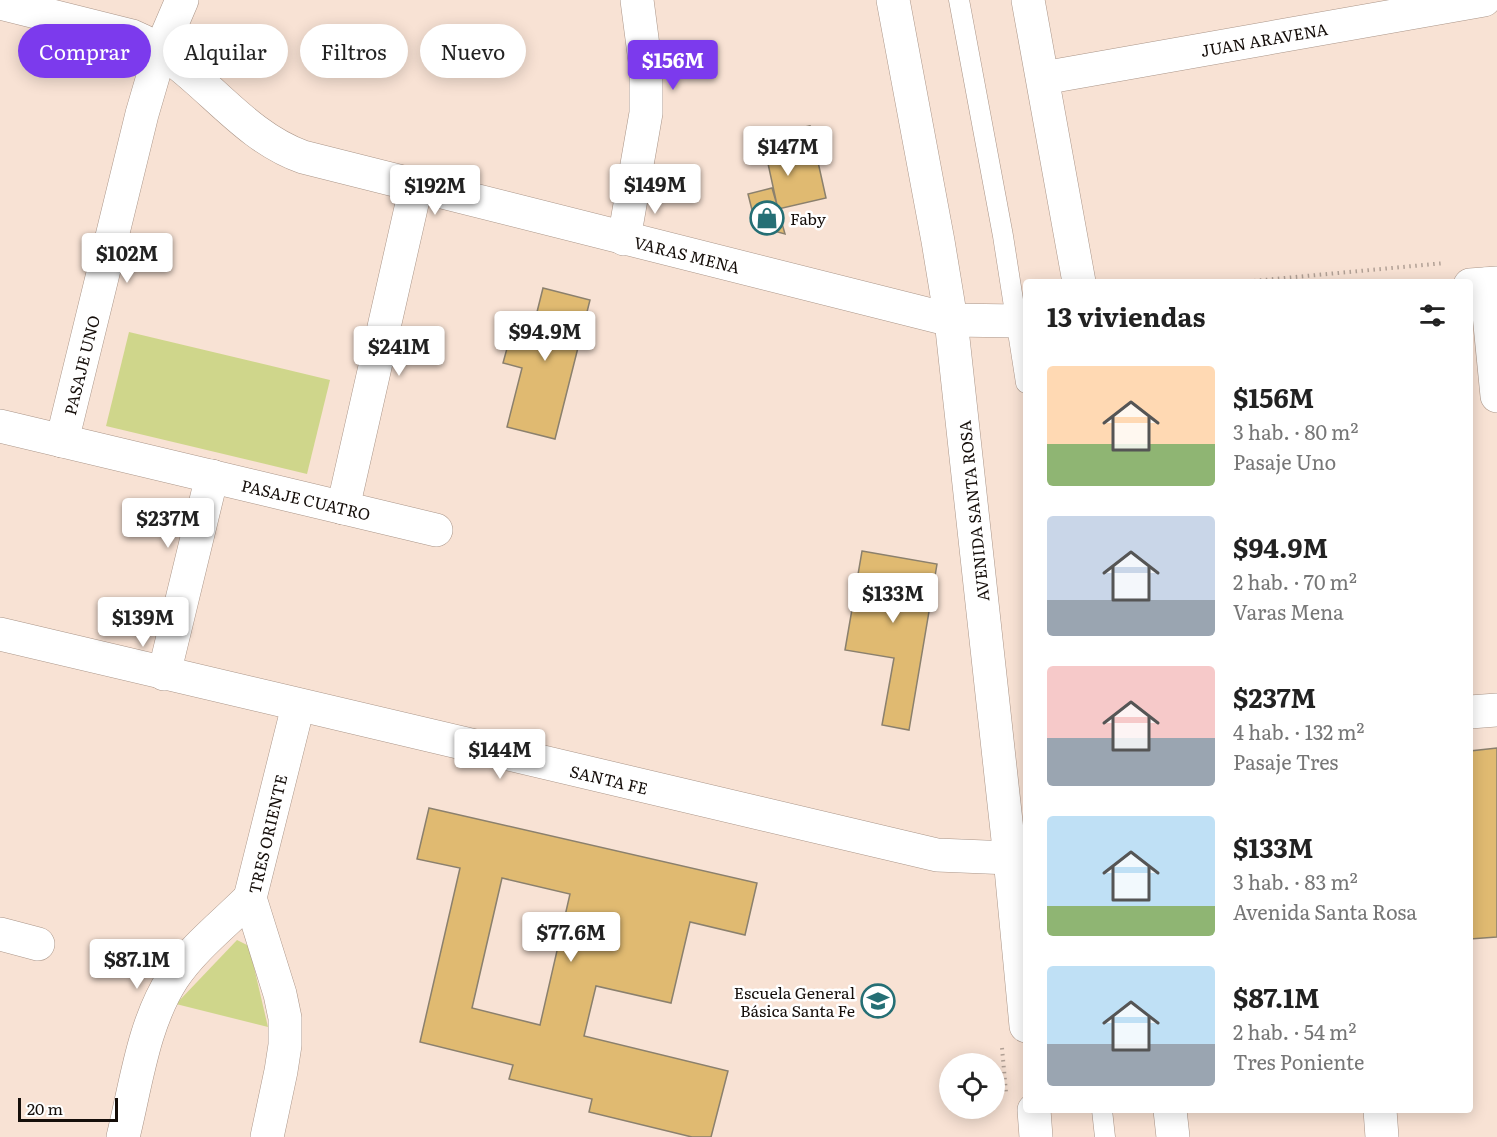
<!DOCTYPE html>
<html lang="es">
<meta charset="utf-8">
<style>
body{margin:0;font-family:Literata,serif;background:#f2f2f2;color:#222;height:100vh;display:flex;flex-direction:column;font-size:22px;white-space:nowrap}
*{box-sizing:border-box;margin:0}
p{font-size:20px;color:#767676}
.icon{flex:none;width:33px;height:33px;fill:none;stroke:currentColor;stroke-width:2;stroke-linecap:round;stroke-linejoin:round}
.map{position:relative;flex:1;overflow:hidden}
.side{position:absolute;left:1023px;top:279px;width:450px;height:834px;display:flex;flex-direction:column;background:#fff;border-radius:6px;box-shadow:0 3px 15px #0003}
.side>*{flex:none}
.top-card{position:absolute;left:18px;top:24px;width:570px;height:54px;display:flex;gap:12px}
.tools{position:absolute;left:939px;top:1053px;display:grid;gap:12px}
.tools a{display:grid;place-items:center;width:66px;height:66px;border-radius:50%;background:#fff;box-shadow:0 3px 15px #0003;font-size:30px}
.scale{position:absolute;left:18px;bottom:15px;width:100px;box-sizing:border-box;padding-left:6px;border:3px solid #150e0a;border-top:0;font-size:16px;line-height:21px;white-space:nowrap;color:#150e0a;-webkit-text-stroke:4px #fff;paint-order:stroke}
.price{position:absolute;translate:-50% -51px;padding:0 14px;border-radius:6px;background:#fff;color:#222;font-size:20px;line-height:39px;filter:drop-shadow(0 2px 3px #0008)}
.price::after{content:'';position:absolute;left:50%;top:36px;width:18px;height:14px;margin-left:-9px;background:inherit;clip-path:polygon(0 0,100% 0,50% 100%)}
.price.active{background:#7c3aed;color:#fff}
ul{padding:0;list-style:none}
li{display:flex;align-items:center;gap:18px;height:150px;padding:0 24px}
li span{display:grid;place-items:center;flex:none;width:168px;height:120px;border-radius:6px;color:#555}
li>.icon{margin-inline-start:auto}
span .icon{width:72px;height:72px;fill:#fffc;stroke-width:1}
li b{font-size:26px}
h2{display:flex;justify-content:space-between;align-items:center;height:72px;padding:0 24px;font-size:26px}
.tag{padding:0 21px;border-radius:27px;background:#fff;box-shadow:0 3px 15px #0003;font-size:21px;line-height:54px}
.tag.active{background:#7c3aed;color:#fff}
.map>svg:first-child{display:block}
</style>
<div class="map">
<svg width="1497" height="1137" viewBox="0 0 1497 1137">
<rect width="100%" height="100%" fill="#f8e2d4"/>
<!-- green -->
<g fill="#cfd68b">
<path d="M129 332 330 380 307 474 106 426Z"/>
<path d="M237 940 249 946 268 1027 176 1004Z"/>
</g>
<!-- building -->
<g fill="#e0ba71" stroke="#8b806d" stroke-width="1.5" fill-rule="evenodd">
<path d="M810 126 826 198 778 209 785 234 756 226 748 194 772 188 777 205 762 136Z"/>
<path d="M543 288 590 300 555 439 507 427 522 368 503 363 514 323 533 328Z"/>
<path d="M862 551 937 564 909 730 882 725 894 658 845 650Z"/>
<path d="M1497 748V937L1470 939V751Z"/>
<path d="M429 808 757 883 745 935 690 922 671 1003 596 986 584 1036 728 1071 711 1137H692L589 1112 592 1099 509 1079 513 1065 420 1042 460 868 417 859ZM502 878 570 894 540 1025 472 1008Z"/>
</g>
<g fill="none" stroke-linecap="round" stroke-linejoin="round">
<defs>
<g id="lane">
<path d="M959 0 1003 236 1026 383"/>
<path d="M1102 1110 1105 1137"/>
</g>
<g id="street">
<path d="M1043 78 1484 0"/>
<path d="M624 239 646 113V69L637 0"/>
<path d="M1486 284 1497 396"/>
<path d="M0 426 436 530"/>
<path d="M62 441 142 114 161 49 182 0"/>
<path d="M343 508 416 186"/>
<path d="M0 634 937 855 1010 858"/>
<path d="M164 674 212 476"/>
<path d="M1470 712 1497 710"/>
<path d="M0 934 38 944"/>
<path d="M1380 1110 1382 1137"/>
<path d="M123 1137C136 1085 143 1024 173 978 193 948 224 924 250 898"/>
<path d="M267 1137 281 1071 285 1045V1018L280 994 250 898 298 706"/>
</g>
<g id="secondary">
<path d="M0 3 132 36C198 63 235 133 303 157L951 320 1026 321"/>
<path d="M1470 285 1497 283"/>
</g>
<g id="primary">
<path d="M893 0 938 241 951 320 1010 858 1026 1026"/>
<path d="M1028 0 1079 282"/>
<path d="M1034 1110 1036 1137"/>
<path d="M1170 1110 1173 1137"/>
</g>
</defs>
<!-- lane casing -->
<use href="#lane" stroke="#aa9588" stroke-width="21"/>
<!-- street casing -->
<use href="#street" stroke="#aa9588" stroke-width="34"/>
<!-- secondary casing -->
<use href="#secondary" stroke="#aa9588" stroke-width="34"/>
<!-- primary casing -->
<use href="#primary" stroke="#aa9588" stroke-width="34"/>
<!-- path -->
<g stroke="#b1a095" stroke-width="4" stroke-dasharray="1.5 4.5" stroke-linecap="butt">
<path d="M1242 282 1445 263"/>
<path d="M1002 1048 1006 1092"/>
</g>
<!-- lane -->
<use href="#lane" stroke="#fff" stroke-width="20"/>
<!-- street -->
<use href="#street" stroke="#fff" stroke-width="33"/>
<!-- secondary -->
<use href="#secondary" stroke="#fff" stroke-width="33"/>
<!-- primary -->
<use href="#primary" stroke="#fff" stroke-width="33"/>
</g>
<!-- icons -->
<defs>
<symbol id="shop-ring" viewBox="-11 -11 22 22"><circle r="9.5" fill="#fff" stroke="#256f75" stroke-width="1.5"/><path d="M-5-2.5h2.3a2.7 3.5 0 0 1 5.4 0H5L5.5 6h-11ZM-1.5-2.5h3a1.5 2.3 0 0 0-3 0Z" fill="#256f75"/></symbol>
<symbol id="school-ring" viewBox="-11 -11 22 22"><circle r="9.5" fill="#fff" stroke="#256f75" stroke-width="1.5"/><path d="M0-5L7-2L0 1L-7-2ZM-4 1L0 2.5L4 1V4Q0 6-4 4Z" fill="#256f75"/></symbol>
</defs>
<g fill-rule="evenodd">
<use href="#shop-ring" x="748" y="199" width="38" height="38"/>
<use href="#school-ring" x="859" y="982" width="38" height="38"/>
</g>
<g text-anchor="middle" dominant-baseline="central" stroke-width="5" stroke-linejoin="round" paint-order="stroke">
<!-- street labels -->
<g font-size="16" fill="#150e0a" stroke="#fff">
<text transform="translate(1264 39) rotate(-10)">JUAN ARAVENA</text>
<text transform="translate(687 254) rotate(14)">VARAS MENA</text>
<text transform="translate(81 365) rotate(-76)">PASAJE UNO</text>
<text transform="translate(306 499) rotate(13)">PASAJE CUATRO</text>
<text transform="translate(973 511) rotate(-96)">AVENIDA SANTA ROSA</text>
<text transform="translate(609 779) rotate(13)">SANTA FE</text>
<text transform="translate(267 834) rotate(-77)">TRES ORIENTE</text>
</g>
<!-- poi labels -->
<g font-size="16" fill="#150e0a" stroke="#fff" text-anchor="start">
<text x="790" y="218">Faby</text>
<text x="855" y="992" text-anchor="end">Escuela General<tspan x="855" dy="18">Básica Santa Fe</tspan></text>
</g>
</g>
</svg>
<div class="tools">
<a><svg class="icon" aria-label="locate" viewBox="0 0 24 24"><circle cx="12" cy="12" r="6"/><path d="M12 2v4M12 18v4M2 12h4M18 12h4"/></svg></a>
</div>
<div class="scale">20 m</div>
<b class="price active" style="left:673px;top:91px">$156M</b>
<b class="price" style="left:788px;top:177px">$147M</b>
<b class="price" style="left:655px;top:215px">$149M</b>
<b class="price" style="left:435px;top:216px">$192M</b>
<b class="price" style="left:127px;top:284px">$102M</b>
<b class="price" style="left:545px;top:362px">$94.9M</b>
<b class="price" style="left:399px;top:377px">$241M</b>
<b class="price" style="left:168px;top:549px">$237M</b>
<b class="price" style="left:893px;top:624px">$133M</b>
<b class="price" style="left:143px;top:648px">$139M</b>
<b class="price" style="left:500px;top:780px">$144M</b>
<b class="price" style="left:571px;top:963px">$77.6M</b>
<b class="price" style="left:137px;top:990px">$87.1M</b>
<div class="top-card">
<a class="tag active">Comprar</a>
<a class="tag">Alquilar</a>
<a class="tag">Filtros</a>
<a class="tag">Nuevo</a>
</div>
<section class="side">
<h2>13 viviendas<svg class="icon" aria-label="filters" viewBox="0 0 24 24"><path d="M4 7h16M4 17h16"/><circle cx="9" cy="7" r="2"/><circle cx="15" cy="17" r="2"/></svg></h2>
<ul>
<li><span style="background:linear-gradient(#ffd9b3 65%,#8fb573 0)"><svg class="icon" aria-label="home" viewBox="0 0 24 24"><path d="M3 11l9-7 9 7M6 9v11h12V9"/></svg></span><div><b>$156M</b><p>3 hab. · 80 m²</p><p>Pasaje Uno</p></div></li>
<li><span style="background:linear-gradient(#c9d6e8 70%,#9aa5b1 0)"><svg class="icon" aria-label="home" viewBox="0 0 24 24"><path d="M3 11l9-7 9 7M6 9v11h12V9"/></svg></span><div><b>$94.9M</b><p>2 hab. · 70 m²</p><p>Varas Mena</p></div></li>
<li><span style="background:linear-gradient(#f6c9c9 60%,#9aa5b1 0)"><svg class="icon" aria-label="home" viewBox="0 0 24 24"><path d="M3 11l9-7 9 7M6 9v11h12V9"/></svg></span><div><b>$237M</b><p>4 hab. · 132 m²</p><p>Pasaje Tres</p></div></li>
<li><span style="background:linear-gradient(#bfe0f5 75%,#8fb573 0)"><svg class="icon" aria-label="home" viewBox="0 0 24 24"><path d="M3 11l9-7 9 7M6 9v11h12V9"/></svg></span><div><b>$133M</b><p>3 hab. · 83 m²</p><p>Avenida Santa Rosa</p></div></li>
<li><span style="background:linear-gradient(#bfe0f5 65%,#9aa5b1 0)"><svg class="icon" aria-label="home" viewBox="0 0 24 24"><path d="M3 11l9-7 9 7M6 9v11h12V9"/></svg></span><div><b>$87.1M</b><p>2 hab. · 54 m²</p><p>Tres Poniente</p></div></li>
</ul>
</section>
</div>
